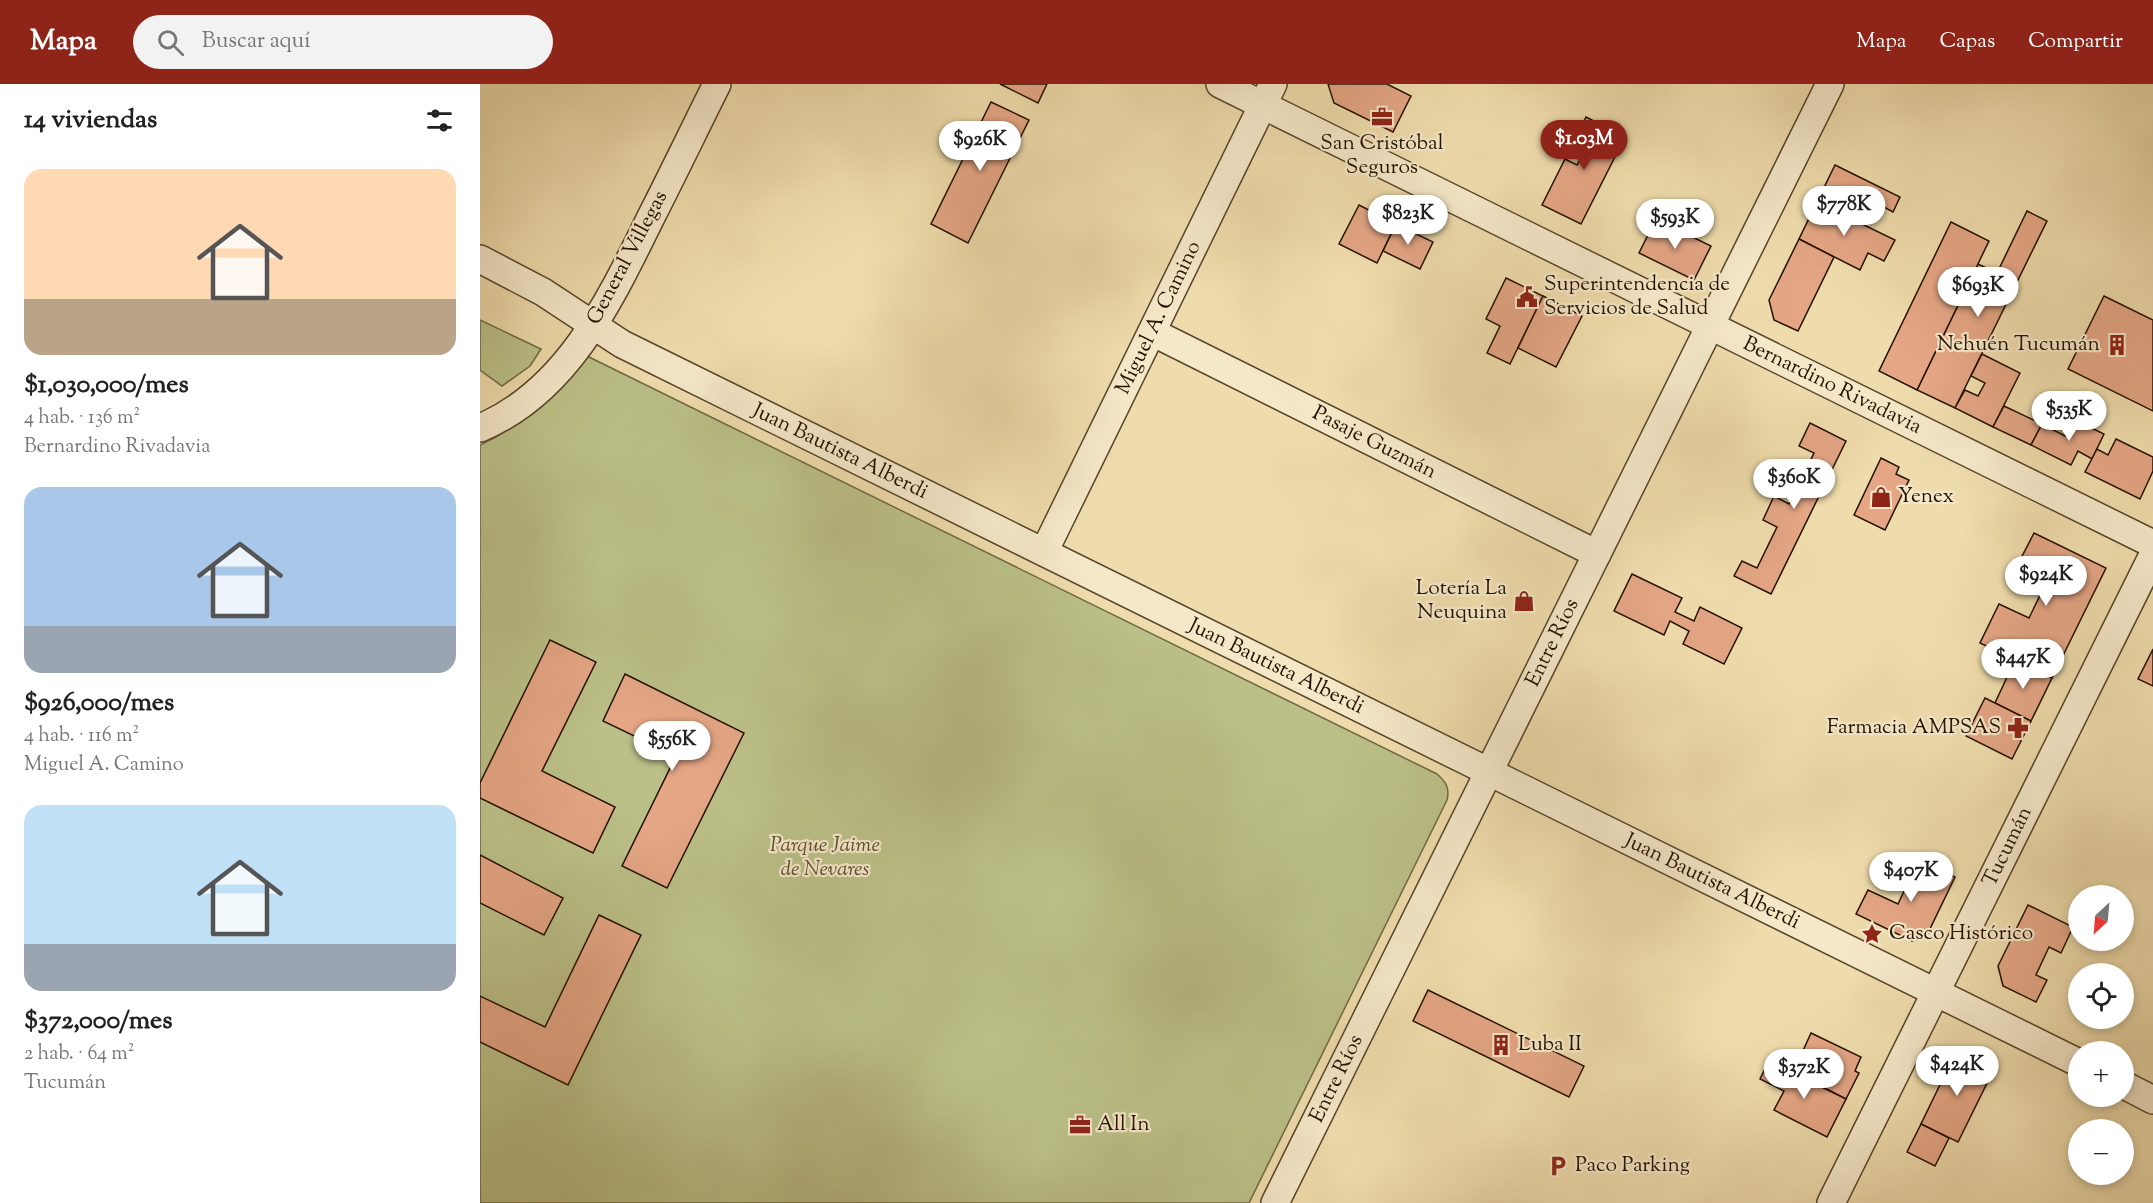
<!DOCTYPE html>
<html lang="es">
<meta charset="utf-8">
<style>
body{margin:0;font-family:"Sorts Mill Goudy",serif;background:#f2f2f2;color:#222;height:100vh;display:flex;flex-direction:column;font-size:22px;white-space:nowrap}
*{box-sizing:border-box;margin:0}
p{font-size:20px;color:#767676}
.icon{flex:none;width:33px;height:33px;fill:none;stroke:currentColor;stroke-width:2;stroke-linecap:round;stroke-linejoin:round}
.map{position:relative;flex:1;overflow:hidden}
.side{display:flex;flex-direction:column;background:#fff;width:480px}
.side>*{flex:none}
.needle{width:39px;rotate:206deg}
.controls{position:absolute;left:1588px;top:801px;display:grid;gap:12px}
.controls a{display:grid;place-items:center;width:66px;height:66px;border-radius:50%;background:#fff;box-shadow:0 3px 9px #0003;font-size:30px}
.price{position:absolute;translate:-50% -51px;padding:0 14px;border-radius:21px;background:#fff;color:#222;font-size:20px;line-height:39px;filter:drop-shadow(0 2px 3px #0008)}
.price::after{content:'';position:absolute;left:50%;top:36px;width:18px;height:14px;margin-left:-9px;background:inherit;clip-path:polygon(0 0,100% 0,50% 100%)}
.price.on{background:#8f2418;color:#fff}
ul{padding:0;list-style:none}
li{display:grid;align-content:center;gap:12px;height:318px;padding:0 24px}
li span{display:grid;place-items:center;height:186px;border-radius:18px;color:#555}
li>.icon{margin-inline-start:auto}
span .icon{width:108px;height:108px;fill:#fffc;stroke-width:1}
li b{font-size:26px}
h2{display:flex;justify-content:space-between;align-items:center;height:72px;padding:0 24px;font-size:26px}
header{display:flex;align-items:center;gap:36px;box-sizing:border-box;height:84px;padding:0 30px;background:#8f2418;color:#fff}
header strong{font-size:28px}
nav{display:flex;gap:33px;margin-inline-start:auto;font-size:21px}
.search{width:420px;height:54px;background:#f2f2f2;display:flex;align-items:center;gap:15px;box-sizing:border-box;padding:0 21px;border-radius:33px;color:#767676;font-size:22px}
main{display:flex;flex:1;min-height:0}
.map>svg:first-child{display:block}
</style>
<header>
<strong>Mapa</strong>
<div class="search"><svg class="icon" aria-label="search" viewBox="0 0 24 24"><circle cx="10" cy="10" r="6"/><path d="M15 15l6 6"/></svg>Buscar aquí</div>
<nav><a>Mapa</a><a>Capas</a><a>Compartir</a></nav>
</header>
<main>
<section class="side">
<h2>14 viviendas<svg class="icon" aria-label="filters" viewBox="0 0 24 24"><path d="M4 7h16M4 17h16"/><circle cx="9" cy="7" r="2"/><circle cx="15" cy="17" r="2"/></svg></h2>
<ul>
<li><span style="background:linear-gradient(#ffd9b3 70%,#b9a48a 0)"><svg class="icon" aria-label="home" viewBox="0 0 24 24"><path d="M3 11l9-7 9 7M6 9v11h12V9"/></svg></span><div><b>$1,030,000/mes</b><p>4 hab. · 136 m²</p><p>Bernardino Rivadavia</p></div></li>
<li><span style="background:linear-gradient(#a9c7e8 75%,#9aa5b1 0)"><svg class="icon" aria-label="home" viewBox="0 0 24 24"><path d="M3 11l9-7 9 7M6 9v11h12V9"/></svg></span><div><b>$926,000/mes</b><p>4 hab. · 116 m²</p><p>Miguel A. Camino</p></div></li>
<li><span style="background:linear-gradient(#bfe0f5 75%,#9aa5b1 0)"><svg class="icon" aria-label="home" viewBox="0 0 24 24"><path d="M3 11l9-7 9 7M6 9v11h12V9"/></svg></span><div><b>$372,000/mes</b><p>2 hab. · 64 m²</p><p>Tucumán</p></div></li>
</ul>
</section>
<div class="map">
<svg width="1673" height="1119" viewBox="0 0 1673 1119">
<rect width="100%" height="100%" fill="#efdcac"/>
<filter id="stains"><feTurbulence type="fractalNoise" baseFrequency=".00333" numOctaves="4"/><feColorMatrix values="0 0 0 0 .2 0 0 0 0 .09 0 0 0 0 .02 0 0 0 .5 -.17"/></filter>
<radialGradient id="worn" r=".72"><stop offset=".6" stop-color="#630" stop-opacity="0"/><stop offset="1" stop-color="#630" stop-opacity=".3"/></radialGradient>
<!-- green -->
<g fill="#bbc088" stroke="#706844" stroke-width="1.5">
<path d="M0 236 61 265 50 282 22 302 0 286Z"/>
<path d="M107 272 957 690C966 698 970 704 967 716L769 1119H0V361C45 341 74 307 107 272Z"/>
</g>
<!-- building -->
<g fill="#e4a685" stroke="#241100" stroke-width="1.5">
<path d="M520 0H567L558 19Z"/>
<path d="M848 0H907L931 12 913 48 854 19Z"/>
<path d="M511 18 549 36 488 159 451 140Z"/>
<path d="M1106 33 1145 53 1101 140 1062 121 1085 75 1097 81 1104 67 1092 62Z"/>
<path d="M1355 81 1420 113 1413 128 1404 123 1399 134 1390 130 1384 141 1337 118Z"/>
<path d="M1337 118 1415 156 1404 177 1388 169 1380 186 1319 155Z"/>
<path d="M879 121 916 140 897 179 859 160Z"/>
<path d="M1547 127 1567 137 1475 324 1437 306 1498 180 1517 189Z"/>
<path d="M1176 135 1231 162 1214 196 1159 169Z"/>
<path d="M1471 138 1509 157 1437 306 1399 287Z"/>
<path d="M916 140 953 158 940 185 903 167Z"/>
<path d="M1319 155 1354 173 1318 247 1294 236 1289 216Z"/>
<path d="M1026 194 1063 212 1030 280 1007 269 1020 242 1006 235Z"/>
<path d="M1063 212 1102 232 1076 283 1038 264Z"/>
<path d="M1624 212 1673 236V327L1588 285Z"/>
<path d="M1502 270 1540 289 1513 343 1475 324 1485 306 1498 312 1505 299 1491 292Z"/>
<path d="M1524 322 1562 340 1551 361 1513 343Z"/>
<path d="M1593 335 1624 350 1612 375 1598 367 1591 381 1551 361 1562 340 1585 352Z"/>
<path d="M1330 339 1366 357 1291 510 1254 492 1262 477 1277 484 1297 443 1283 436 1294 412 1309 420 1334 369 1319 362Z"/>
<path d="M1636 355 1673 373V387L1660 415 1605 388 1617 365 1628 371Z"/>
<path d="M1401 374 1419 383 1416 390 1429 396 1405 446 1374 431Z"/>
<path d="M1554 449 1626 484 1572 594 1500 559 1519 520 1549 534 1566 499 1536 484Z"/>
<path d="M1152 490 1202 514 1195 528 1214 537 1220 523 1262 544 1244 580 1203 560 1209 547 1190 537 1184 551 1134 527Z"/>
<path d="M70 556 116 578 62 687 135 723 113 769 0 714V699Z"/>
<path d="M1673 565V602L1658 595Z"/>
<path d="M1535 576 1572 594 1551 637 1515 619Z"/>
<path d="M145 590 264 649 187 804 142 782 196 672 123 637Z"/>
<path d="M1505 614 1551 637 1532 675 1486 652Z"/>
<path d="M0 771 83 814 64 851 0 819Z"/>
<path d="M1439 775 1475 793 1446 853 1432 857 1376 830 1388 806 1418 820Z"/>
<path d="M1548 821 1593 843 1581 869 1569 863 1556 891 1567 896 1556 918 1523 902 1518 882Z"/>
<path d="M119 831 161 851 88 1001 0 958V912L65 943Z"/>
<path d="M948 906 1104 982 1089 1013 933 937Z"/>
<path d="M1331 949 1381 973 1375 987 1379 989 1366 1015 1335 999 1340 988 1318 978Z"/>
<path d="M1488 972 1514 985 1478 1058 1441 1040 1471 978Z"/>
<path d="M1289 977 1366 1015 1347 1053 1294 1026 1304 1007 1280 995Z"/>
<path d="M1441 1040 1469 1054 1455 1082 1427 1068Z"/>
</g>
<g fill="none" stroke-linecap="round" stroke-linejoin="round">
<defs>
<g id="minor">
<path d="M740 0 1673 460"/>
<path d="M0 175 63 208 142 260 1599 979"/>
<path d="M672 248 1117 470"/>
<path d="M0 344C89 307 132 212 172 131 194 88 215 44 237 0"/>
<path d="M564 468 793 0"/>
<path d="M1644 1001 1673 1016"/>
<path d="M795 1119 1350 0"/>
<path d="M1351 1119 1673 471"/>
</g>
</defs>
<!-- minor casing -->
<use href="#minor" stroke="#57442b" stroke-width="30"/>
<!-- minor -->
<use href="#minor" stroke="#f5e8c9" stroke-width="27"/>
</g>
<!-- icons -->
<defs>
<symbol id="office-bare" viewBox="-9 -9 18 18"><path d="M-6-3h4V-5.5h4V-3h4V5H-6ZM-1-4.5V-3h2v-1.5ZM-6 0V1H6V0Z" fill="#8f2418" stroke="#f5e8c9" stroke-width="2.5" paint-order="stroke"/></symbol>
<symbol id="civic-bare" viewBox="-9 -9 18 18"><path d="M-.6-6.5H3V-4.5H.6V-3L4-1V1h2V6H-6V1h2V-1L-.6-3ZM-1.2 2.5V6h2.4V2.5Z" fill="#8f2418" stroke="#f5e8c9" stroke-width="2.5" paint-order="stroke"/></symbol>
<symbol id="building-bare" viewBox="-9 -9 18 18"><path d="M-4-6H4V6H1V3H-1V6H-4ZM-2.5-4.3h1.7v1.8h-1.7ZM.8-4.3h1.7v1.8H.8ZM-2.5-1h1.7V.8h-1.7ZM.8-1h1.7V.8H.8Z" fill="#8f2418" stroke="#f5e8c9" stroke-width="2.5" paint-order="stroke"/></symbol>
<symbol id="shop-bare" viewBox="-9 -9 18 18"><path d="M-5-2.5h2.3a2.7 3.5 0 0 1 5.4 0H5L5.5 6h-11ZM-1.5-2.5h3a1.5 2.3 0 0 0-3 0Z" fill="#8f2418" stroke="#f5e8c9" stroke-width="2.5" paint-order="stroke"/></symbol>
<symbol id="pharmacy-bare" viewBox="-9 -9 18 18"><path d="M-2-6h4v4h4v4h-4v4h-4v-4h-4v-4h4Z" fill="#8f2418" stroke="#f5e8c9" stroke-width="2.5" paint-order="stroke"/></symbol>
<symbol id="sight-bare" viewBox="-9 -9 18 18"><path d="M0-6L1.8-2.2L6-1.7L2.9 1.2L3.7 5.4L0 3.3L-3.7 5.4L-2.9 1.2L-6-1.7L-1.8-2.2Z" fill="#8f2418" stroke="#f5e8c9" stroke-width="2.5" paint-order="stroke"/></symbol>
<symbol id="parking-bare" viewBox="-9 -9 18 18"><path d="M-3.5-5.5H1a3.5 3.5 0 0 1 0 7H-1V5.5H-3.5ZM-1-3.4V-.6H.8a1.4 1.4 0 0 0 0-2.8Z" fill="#8f2418" stroke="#f5e8c9" stroke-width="2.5" paint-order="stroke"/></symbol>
</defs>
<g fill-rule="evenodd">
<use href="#office-bare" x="887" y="18" width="30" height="30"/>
<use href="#civic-bare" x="1032" y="198" width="30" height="30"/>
<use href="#building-bare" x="1622" y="246" width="30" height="30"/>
<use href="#shop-bare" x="1386" y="398" width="30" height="30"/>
<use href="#shop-bare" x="1029" y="502" width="30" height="30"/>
<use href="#pharmacy-bare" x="1523" y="629" width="30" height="30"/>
<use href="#sight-bare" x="1377" y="835" width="30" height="30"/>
<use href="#building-bare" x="1006" y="946" width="30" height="30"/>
<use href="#office-bare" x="585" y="1026" width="30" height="30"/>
<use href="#parking-bare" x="1063" y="1067" width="30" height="30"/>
</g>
<g text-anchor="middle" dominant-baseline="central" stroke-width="4.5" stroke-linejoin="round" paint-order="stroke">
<!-- poi labels -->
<g font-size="21" fill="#241100" stroke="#f5e8c9" text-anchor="start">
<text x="902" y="60" text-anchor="middle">San Cristóbal<tspan x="902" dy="24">Seguros</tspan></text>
<text x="1064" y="201">Superintendencia de<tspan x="1064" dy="24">Servicios de Salud</tspan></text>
<text x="1620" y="261" text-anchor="end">Nehuén Tucumán</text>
<text x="1418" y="413">Yenex</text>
<text x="1027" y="505" text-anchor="end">Lotería La<tspan x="1027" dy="24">Neuquina</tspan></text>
<text x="1521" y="644" text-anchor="end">Farmacia AMPSAS</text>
<text x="1409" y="850">Casco Histórico</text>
<text x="1038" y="961">Luba II</text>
<text x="617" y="1041">All In</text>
<text x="1095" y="1082">Paco Parking</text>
</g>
<!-- street labels -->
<g font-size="21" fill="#241100" stroke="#f5e8c9">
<text transform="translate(148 174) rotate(-62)">General Villegas</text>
<text transform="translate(679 234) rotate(-64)">Miguel A. Camino</text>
<text transform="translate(1352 302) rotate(26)">Bernardino Rivadavia</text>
<text transform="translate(894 359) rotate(27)">Pasaje Guzmán</text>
<text transform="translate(360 368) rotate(26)">Juan Bautista Alberdi</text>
<text transform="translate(1073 559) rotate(-64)">Entre Ríos</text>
<text transform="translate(796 583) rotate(26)">Juan Bautista Alberdi</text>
<text transform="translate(1528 763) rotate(-64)">Tucumán</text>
<text transform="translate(1232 798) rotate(26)">Juan Bautista Alberdi</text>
<text transform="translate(857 995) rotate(-64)">Entre Ríos</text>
</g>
<!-- park labels -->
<g font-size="21" font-style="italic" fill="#594e30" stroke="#f5e8c9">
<text x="345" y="762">Parque Jaime<tspan x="345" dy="24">de Nevares</tspan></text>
</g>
</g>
<rect width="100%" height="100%" filter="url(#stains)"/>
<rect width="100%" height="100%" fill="url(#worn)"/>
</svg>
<div class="controls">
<a><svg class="needle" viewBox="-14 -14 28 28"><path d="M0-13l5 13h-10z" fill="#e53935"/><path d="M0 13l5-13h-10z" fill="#767676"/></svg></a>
<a><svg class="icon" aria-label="locate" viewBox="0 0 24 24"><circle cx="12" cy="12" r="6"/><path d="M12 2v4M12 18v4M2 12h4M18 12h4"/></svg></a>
<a>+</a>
<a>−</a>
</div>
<b class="price on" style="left:1104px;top:87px">$1.03M</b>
<b class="price" style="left:500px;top:88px">$926K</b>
<b class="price" style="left:1364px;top:153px">$778K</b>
<b class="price" style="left:928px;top:162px">$823K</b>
<b class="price" style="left:1195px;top:166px">$593K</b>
<b class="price" style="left:1498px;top:234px">$693K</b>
<b class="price" style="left:1589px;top:358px">$535K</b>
<b class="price" style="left:1314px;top:426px">$360K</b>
<b class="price" style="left:1566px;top:523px">$924K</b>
<b class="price" style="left:1543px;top:606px">$447K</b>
<b class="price" style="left:192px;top:688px">$556K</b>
<b class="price" style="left:1431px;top:819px">$407K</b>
<b class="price" style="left:1477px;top:1013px">$424K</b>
<b class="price" style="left:1324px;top:1016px">$372K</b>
</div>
</main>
